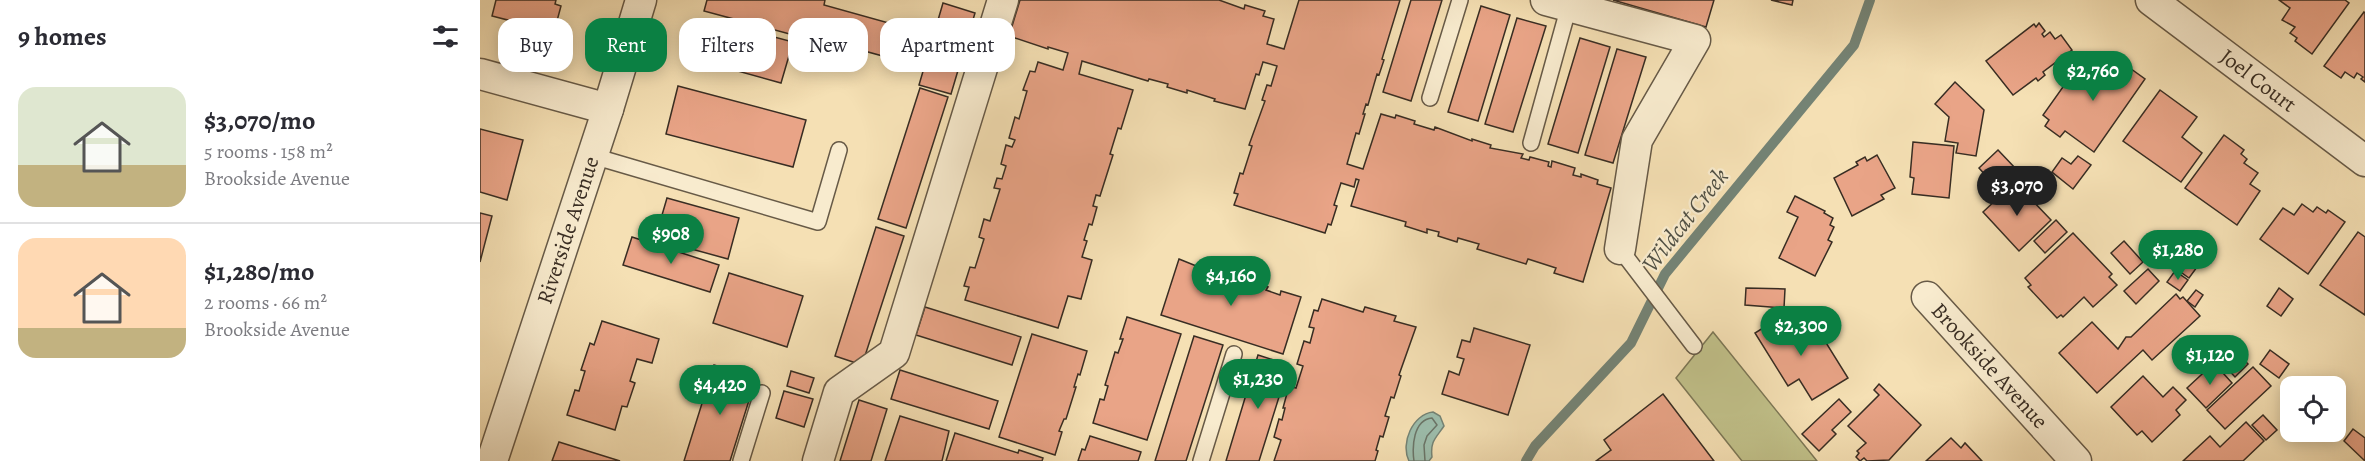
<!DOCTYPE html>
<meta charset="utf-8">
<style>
body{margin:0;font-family:Alegreya,serif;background:#f7f7f7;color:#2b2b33;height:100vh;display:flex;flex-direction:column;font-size:22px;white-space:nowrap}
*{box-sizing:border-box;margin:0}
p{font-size:20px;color:#7c7c81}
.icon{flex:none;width:33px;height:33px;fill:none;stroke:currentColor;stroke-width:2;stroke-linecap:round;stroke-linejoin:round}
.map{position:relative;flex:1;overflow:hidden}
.sheet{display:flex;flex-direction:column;background:#fff;width:480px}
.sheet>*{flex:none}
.top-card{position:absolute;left:18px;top:18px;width:570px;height:54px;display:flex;gap:12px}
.controls{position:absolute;left:1800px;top:376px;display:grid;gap:12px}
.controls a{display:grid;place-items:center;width:66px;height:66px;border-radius:12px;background:#fff;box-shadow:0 3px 15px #0003;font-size:30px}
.price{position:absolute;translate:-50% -51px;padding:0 14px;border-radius:21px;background:#0b8043;color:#fff;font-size:20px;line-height:39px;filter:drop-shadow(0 2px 3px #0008)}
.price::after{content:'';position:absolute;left:50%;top:36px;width:18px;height:14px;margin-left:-9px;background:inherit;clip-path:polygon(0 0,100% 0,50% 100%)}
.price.current{background:#222;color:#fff}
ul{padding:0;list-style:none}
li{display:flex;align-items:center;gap:18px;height:150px;padding:0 18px}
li+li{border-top:2px solid #e1e1e2}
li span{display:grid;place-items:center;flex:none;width:168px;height:120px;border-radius:18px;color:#555}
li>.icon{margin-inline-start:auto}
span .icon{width:72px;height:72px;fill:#fffc;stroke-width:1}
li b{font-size:26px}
h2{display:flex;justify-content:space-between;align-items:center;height:72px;padding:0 18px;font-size:26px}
.tag{padding:0 21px;border-radius:18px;background:#fff;box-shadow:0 3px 15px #0003;font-size:21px;line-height:54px}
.tag.current{background:#0b8043;color:#fff}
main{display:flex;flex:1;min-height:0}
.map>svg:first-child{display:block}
</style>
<main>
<section class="sheet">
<h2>9 homes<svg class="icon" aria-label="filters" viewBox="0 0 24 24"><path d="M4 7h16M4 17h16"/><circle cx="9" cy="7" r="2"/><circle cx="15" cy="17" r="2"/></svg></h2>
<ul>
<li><span style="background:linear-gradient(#dfe7d0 65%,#c2b280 0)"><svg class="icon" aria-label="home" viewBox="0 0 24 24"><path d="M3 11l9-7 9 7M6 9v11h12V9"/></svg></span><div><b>$3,070/mo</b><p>5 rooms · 158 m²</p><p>Brookside Avenue</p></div></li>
<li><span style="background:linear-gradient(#ffd9b3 75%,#c2b280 0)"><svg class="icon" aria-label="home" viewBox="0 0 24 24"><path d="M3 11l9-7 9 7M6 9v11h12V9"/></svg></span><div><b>$1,280/mo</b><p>2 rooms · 66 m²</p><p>Brookside Avenue</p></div></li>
</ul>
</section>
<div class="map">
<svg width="1885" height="461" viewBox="0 0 1885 461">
<rect width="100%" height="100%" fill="#f5e0b4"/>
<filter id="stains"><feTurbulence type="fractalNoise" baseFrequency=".00333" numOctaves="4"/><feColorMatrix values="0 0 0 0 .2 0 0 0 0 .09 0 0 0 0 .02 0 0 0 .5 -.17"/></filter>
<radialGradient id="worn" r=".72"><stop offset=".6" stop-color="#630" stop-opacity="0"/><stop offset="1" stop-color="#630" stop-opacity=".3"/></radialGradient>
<!-- green -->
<path fill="#c1c18a" stroke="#7c7756" stroke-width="1.5" d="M1233 332 1337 461H1262L1196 378Z"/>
<!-- water -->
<path fill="#9cbdac" stroke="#748375" stroke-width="1.5" d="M953 412 960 416 964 426C956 438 950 441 952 457L949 461H929C920 443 933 414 953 412Z"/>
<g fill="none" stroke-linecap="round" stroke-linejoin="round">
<!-- shore -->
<path stroke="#6a7568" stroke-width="1.5" d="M934 461C932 447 933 420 952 418L957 425 947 436 944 445 945 461"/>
<!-- stream -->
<path stroke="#748375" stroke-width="10" d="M1046 461 1055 446 1151 343 1185 274 1374 45 1390 0"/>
</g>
<!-- building -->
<g fill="#e9a487" stroke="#382d23" stroke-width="1.5">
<path d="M16 0H76L75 4 81 6 74 32 12 16Z"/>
<path d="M227 0H345L344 5 441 32 432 64 344 40 343 43 224 11Z"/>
<path d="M540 0H739L764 9 765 5 785 11 783 16 794 19 787 44 804 49 819 0H920L902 59 904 60 899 75 897 74 888 105 886 104 883 114H885L879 134 876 133 867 164 883 169 901 114 915 118 916 115 935 121 934 124 954 130 955 127 992 141V139L1011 145 1010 148 1043 154 1041 158 1049 160 1050 157 1069 162 1068 166 1071 167 1072 161 1095 168 1093 175 1101 177V174L1118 180 1117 184 1131 188 1103 282 1074 273 1076 268 1048 259 1046 264 997 249 999 244 978 238 977 242 958 236 959 232 947 229V233L925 226 926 222 871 206 879 180 876 179 874 187 861 183 854 205 857 206 851 225 848 224 845 233 754 205 758 194 754 193 760 173 763 174 772 146 769 145 785 101 782 100 787 85 791 86 797 66 783 62 779 75 776 74 765 109 734 101 735 99 707 90V93L687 87 688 84 669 79 668 81 602 61 599 74 653 90 641 129 638 128 630 154 633 155 620 196 616 195 613 206 617 207 612 225 609 224 604 240 607 241 602 257 612 260 601 299 588 296 578 328 485 300 489 287 484 286 490 267 495 268 504 239 499 237 504 219 510 221 520 189 514 188 517 178 522 179 526 166 521 164 526 145 532 147 535 140 529 138 535 117 539 119 547 91 543 90 550 71 555 72 558 62 583 70 588 53 568 47V49L529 36Z"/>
<path d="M931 0H962L931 101 903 92Z"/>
<path d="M1133 0H1234L1226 27Z"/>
<path d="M1291 0H1313L1312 5Z"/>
<path d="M1799 0H1865L1869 3 1832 54 1815 41 1817 38 1810 33 1815 27 1802 20 1810 8Z"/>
<path d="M463 3 495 13 471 94 439 85Z"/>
<path d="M1001 6 1030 15 998 121 968 112Z"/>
<path d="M1884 12 1885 13V82L1881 79 1883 77 1877 73 1874 78 1865 72 1861 78 1844 66Z"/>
<path d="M1037 18 1066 26 1033 132 1005 124Z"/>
<path d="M1559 23 1565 31 1562 34 1564 37 1570 32 1575 39 1581 35 1592 50 1563 72 1565 75 1558 81 1556 78 1533 95 1506 61 1554 24 1556 27Z"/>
<path d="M245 24 313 42 301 83 225 62 232 37 240 39Z"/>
<path d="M1100 38 1130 47 1098 153 1068 144Z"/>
<path d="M341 44 354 48 351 59 339 55Z"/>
<path d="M1137 49 1166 57 1133 163 1105 155Z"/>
<path d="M1626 56 1645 70 1647 66 1665 79 1614 152 1585 131 1580 137 1565 126 1569 120 1563 115 1600 63 1614 72Z"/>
<path d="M1475 82 1504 110 1496 156 1476 153 1478 143 1465 141 1469 117 1455 104Z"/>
<path d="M198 86 326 120 313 167 186 134Z"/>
<path d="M440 88 468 97 426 228 398 219Z"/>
<path d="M1680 90 1717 117 1702 137 1722 153 1701 182 1643 141Z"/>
<path d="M0 129 43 140 27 200 0 192Z"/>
<path d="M1744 135 1764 150 1761 154 1767 159 1764 163 1778 173 1770 184 1780 191 1757 225 1705 188Z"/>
<path d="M1433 142 1474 146 1469 198 1432 194 1434 178 1430 177Z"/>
<path d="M1518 150 1536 169 1516 187 1499 168Z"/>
<path d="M1397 155 1415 188 1401 195 1404 199 1372 216 1354 178 1378 165 1376 162 1385 157 1387 161Z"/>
<path d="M1598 156 1611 165 1593 189 1572 172 1582 158 1591 164Z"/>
<path d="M1533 184 1548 200 1550 198 1571 220 1539 251 1503 212Z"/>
<path d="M1315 196 1345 211 1344 213 1353 218 1350 225 1354 227 1348 240 1352 242 1335 276 1299 258 1318 217 1307 212Z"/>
<path d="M187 198 259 218 248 259 175 239Z"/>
<path d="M1822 204 1833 212 1837 207 1846 213 1848 210 1865 222 1828 274 1780 239 1803 208 1814 215Z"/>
<path d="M0 213 12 216 0 262Z"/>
<path d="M1576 220 1587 232 1565 253 1554 241Z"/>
<path d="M396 227 424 236 382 365 355 356Z"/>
<path d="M1878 232 1885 237V315L1840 285Z"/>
<path d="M1593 233 1632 274 1629 277 1637 285 1613 307 1604 297 1583 317 1581 315 1577 318 1548 287 1551 285 1545 278Z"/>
<path d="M152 237 239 265 230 292 143 265Z"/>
<path d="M1644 241 1663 262 1650 274 1631 253Z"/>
<path d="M1695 245 1720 263 1709 278 1684 260Z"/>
<path d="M699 259 731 272 732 269 757 277 756 281 773 287 774 283 788 287 786 290 800 295 801 291 821 297 803 354 681 315Z"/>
<path d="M1668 269 1679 281 1656 304 1644 291Z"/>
<path d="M1695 271 1708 280 1700 291 1687 282Z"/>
<path d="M249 273 323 296 307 347 233 323Z"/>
<path d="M1266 288 1305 289 1304 308 1265 305Z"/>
<path d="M1799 288 1813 299 1801 316 1787 306Z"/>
<path d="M1716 290 1723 295 1715 307 1707 301Z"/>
<path d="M1696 294 1700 299 1703 297 1720 316 1672 360 1663 350 1617 393 1579 353 1612 322 1638 349 1646 337H1651Z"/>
<path d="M842 299 883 312 885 307 916 316 914 321 936 327 919 375 921 376 914 398 911 397 905 416 909 417 903 437 900 436 896 450 898 451 895 461H794L801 440 794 437 799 419 802 420 805 408H803L809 386 816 388 823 366 817 364 824 341 830 343 834 328 829 327 834 310 838 311Z"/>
<path d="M445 307 541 337 532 365 436 335Z"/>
<path d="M1307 313 1325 342 1340 333 1368 378 1332 400 1319 379 1308 386 1275 333Z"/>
<path d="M647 317 701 334 667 440 613 423 620 399 624 400 628 386 625 385 635 352 638 353 643 339H640Z"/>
<path d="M122 321 179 339 172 363 157 359 150 381 155 383 147 407 142 406 135 430 87 415 95 390 99 391 105 371 101 370 110 343 114 345Z"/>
<path d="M994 328 1050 345 1028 415 962 394 969 371 979 375 984 359 977 357 982 340 990 342Z"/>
<path d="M552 334 607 351 600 375 598 374 594 387H596L586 419H584L579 431 582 432 575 455 519 437Z"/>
<path d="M714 336 743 345 706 461H675Z"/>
<path d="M1790 350 1809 364 1799 378 1780 364Z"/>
<path d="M1757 353 1767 359 1765 361 1768 364 1755 377 1744 365Z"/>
<path d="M778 355 809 365 779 461H746Z"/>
<path d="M1734 363 1752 383 1726 408 1707 388Z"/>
<path d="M234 365 276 378 250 461H204Z"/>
<path d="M1773 367 1791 386 1745 429 1727 410Z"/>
<path d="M420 370 518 401 509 429 411 399Z"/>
<path d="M311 371 334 378 329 393 307 386Z"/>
<path d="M1663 376 1683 397 1693 387 1706 400 1696 410 1700 415 1672 442 1662 431 1657 435 1631 407Z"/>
<path d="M1399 384 1441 425 1409 460 1387 461 1384 458 1380 461 1376 457 1379 453 1377 451 1386 443 1368 426 1399 395 1394 390Z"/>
<path d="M304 391 333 399 324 427 296 418Z"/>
<path d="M1183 394 1234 461H1116L1131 450 1124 440Z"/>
<path d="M1359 399 1371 412 1352 430 1356 434 1339 451 1322 434Z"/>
<path d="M379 400 407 409 391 461H360Z"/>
<path d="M1783 415 1797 430 1786 440 1772 425Z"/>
<path d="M420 416 469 431 462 461H405Z"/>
<path d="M1766 422 1784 441 1763 461H1703L1730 436 1740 447Z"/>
<path d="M1873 429 1885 438V461L1864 441Z"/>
<path d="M475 433 538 453 539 450 563 458 562 461H466Z"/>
<path d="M610 436 661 452 658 461H598L602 449 605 450Z"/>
<path d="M1471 438 1481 448 1485 443 1502 461H1446Z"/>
<path d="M79 442 140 461H72Z"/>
</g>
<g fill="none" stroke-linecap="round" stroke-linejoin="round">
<defs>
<g id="lane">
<path d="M950 98 980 0"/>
<path d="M1051 143 1089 6"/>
<path d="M113 156 338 222 359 150"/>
<path d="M1140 249 1214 346"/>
<path d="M261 461 282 393"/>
<path d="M721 461 754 354"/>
</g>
<g id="street">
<path d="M1066 0 1215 40 1157 140 1140 249"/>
<path id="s1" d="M1671 0 1885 161"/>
<path d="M0 74 128 109"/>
<path id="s2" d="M1447 297 1596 461"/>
<path id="s3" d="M12 461 128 109 161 0"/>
<path d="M338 461 359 392 414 353 523 0"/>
</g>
</defs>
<!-- lane casing -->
<use href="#lane" stroke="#675a47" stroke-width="18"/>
<!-- street casing -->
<use href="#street" stroke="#675a47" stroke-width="33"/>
<!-- lane -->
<use href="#lane" stroke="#f8ebce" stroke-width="15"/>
<!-- street -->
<use href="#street" stroke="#f8ebce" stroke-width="30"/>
</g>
<g text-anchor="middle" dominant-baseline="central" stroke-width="4.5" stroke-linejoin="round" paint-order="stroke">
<!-- street labels -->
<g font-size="22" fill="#382d23" stroke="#f8ebce">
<text stroke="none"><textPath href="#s1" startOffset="134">Joel Court</textPath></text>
<text stroke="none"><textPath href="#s3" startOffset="243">Riverside Avenue</textPath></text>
<text stroke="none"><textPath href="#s2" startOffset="93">Brookside Avenue</textPath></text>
</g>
<!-- water labels -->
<g font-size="24" font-style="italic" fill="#515145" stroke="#f8ebce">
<text transform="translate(1205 220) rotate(-52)">Wildcat Creek</text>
</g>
</g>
<rect width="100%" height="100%" filter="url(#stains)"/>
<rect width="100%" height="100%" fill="url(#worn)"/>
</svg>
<div class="controls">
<a><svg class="icon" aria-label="locate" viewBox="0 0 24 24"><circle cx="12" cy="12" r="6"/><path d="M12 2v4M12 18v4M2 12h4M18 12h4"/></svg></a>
</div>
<b class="price" style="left:1613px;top:102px">$2,760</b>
<b class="price current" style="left:1537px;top:217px">$3,070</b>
<b class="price" style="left:191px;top:265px">$908</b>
<b class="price" style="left:1698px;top:281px">$1,280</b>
<b class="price" style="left:751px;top:307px">$4,160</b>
<b class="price" style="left:1321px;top:357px">$2,300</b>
<b class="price" style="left:1730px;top:386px">$1,120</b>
<b class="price" style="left:778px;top:410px">$1,230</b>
<b class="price" style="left:240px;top:416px">$4,420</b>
<div class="top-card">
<a class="tag">Buy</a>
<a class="tag current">Rent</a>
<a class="tag">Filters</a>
<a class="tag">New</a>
<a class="tag">Apartment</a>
</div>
</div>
</main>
